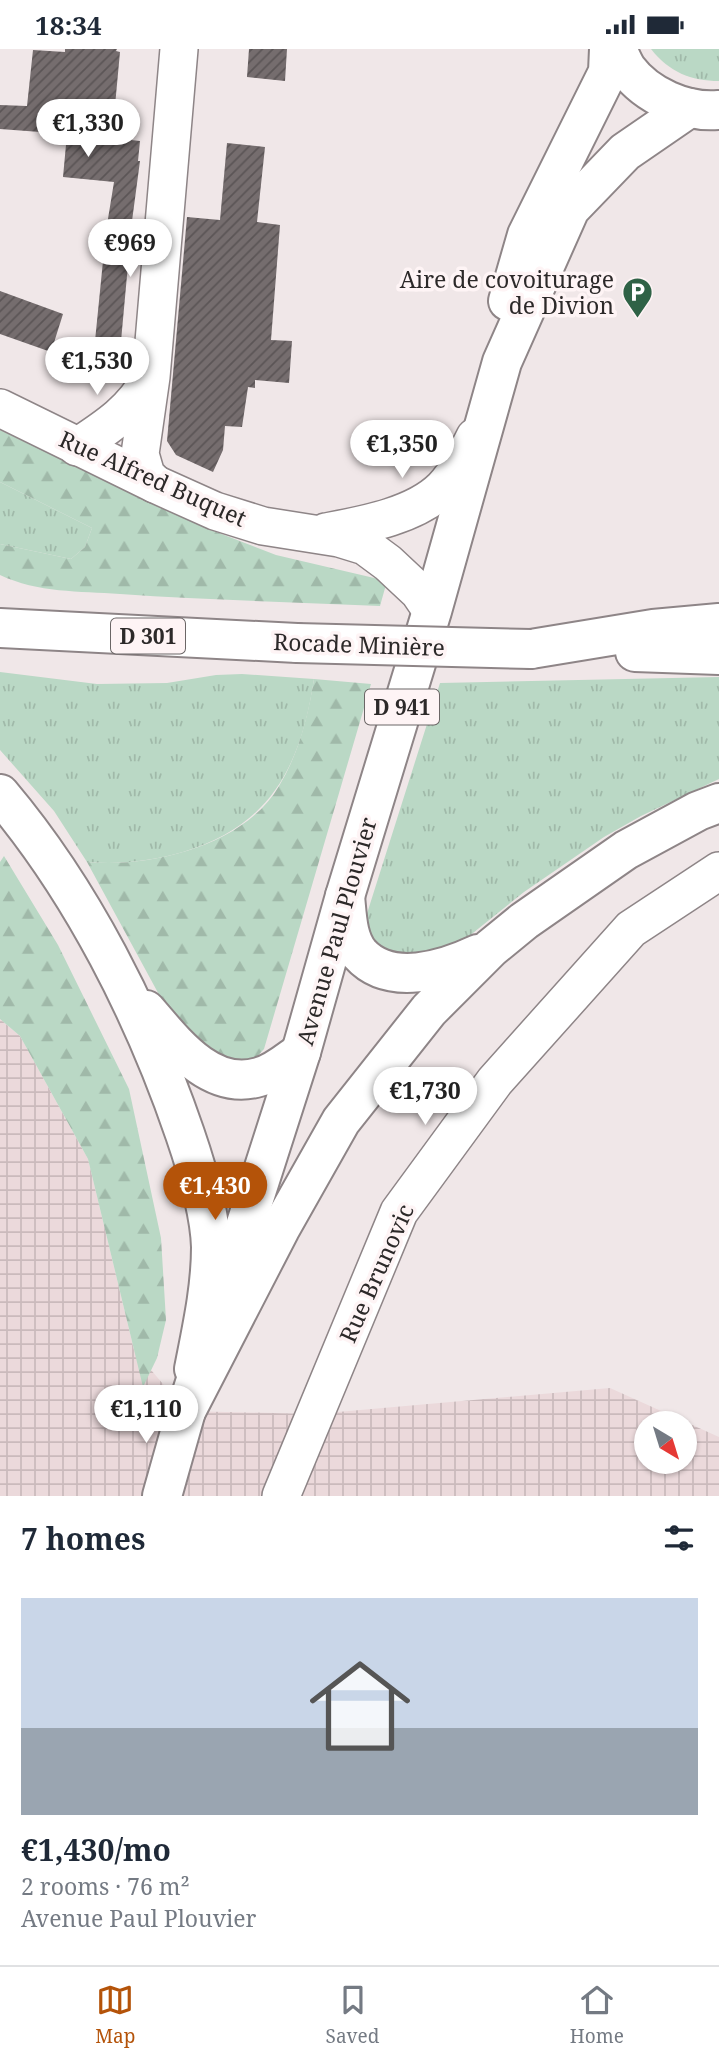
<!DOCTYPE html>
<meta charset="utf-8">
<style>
body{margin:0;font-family:"Noto Serif",serif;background:#f2f2f3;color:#1f2937;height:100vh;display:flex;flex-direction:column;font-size:26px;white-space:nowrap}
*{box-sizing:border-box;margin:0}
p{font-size:23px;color:#747a83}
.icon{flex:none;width:38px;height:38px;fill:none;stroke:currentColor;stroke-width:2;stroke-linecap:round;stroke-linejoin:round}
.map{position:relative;height:1447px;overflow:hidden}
.drawer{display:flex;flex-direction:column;background:#fff;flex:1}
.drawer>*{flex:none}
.needle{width:46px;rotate:142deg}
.tools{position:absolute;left:634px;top:1362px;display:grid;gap:14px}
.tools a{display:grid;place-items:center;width:63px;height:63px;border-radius:50%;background:#fff;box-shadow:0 2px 5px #0004;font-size:35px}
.price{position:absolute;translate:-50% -60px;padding:0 16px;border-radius:24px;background:#fff;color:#222;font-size:23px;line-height:46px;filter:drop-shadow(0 2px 4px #0008)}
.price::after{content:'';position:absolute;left:50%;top:42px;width:21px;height:16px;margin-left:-10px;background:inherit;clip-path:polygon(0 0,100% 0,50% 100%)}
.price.active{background:#b45309;color:#fff}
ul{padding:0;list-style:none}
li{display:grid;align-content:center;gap:14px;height:371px;padding:0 21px}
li+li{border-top:2px solid #e0e1e3}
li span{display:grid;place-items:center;height:217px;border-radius:0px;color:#555}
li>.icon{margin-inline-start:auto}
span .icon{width:126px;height:126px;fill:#fffc;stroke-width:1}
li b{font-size:30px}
h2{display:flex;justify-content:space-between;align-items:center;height:84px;padding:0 21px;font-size:30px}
.status{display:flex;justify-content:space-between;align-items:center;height:49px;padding:0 35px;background:#fff;direction:ltr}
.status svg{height:19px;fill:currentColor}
.tab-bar{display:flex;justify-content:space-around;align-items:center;height:98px;border-top:2px solid #e0e1e3;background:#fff;font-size:19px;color:#747a83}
.tab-bar a{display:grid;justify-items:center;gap:4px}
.tab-bar .active{color:#b45309}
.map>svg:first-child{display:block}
</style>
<div class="status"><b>18:34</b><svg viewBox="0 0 49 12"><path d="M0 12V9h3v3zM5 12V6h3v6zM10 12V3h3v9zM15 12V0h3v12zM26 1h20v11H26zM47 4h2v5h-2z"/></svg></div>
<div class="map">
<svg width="719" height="1447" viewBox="0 0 719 1447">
<defs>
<pattern id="industrial-grid" width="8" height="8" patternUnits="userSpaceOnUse" patternTransform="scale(1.75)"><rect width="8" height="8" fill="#ebd9db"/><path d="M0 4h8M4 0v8" fill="none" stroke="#cababc"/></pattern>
<pattern id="grass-tufts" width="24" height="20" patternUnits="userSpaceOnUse" patternTransform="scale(1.75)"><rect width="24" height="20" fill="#bad8c5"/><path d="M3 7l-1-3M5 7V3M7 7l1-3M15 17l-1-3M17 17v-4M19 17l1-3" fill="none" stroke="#a0b9a9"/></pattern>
<pattern id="forest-firs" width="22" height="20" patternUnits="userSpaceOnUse" patternTransform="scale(1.75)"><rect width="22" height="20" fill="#bad8c5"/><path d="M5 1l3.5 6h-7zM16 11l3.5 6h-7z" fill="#a0b9a9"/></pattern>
<pattern id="building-hatch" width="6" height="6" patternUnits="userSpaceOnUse" patternTransform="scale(1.75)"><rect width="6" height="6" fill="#756d6e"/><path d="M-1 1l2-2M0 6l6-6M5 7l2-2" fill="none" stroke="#5b5556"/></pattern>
</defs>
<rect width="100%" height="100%" fill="#f0e7e8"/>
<!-- industrial -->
<path fill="url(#industrial-grid)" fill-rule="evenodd" d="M0 970 20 987 88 1110 134 1301 186 1362 315 1365 610 1339 719 1388V1447H0ZM646 1374H684V1412H646Z"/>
<!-- grass -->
<g fill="url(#grass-tufts)">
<path d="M651 0H719V32C691 32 669 23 651 0Z"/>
<path d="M0 433 92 479 85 498 71 510 0 495Z"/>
<path d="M0 623 97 635 167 634 216 626 242 625 314 630C301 716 271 777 183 803 151 812 120 816 87 813L54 762 0 701Z"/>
<path d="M719 628V730L641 767 604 788 524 843 453 900 411 912 375 897 364 874 440 634Z"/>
</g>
<!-- forest -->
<g fill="url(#forest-firs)">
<path d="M0 381 206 479 276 506 387 532 380 557C293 553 206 551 120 545 79 542 38 544 0 526V495L71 510 85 498 92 479 0 433Z"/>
<path d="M314 630 371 635 264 1000 254 1011 239 1014 212 1007 163 953 87 813C151 819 244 797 279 737 299 704 308 667 314 630Z"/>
<path d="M4 807 58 896 129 1040 161 1189 166 1271 157 1309 143 1338 88 1110 20 987 0 970V813Z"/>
</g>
<!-- building -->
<g fill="url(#building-hatch)">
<path d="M65 0H117L116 2 120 3 112 89 140 92 138 112H140L132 172 119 314 93 312 106 182 114 133 63 128 67 85 0 80V56L27 57 33 1 65 3Z"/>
<path d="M249 0H287L285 32 247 28Z"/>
<path d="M227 94 265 98 257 173 280 176 271 291 292 292 289 334 255 331V339L248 338 242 378 225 377 223 401 213 423 176 406 167 392 187 168 220 171Z"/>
<path d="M0 242 63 265 51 303 0 285Z"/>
</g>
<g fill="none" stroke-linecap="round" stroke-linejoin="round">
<defs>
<g id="minor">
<path d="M0 359 155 435 215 462 263 477 339 489 365 497 388 514 419 543 432 562"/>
<path d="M77 398C106 379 134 361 150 329"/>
<path d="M155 435 146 426 140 405 151 328 179 0"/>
<path d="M326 483C363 476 415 467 443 439 457 424 466 406 475 388"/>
<path d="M281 1447 399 1163 495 1032 631 880 719 822"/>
</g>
<g id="major">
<path d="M617 0C620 6 623 14 627 20 647 47 686 64 719 61"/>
<path d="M508 252 527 186 608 23 609 0"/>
<path d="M162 1447 186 1362 301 1003 345 847 432 562 502 313 570 160 625 103 689 59"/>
</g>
<g id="highway">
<path d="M0 579 297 594"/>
<path d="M531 600 653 580 719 574"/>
<path d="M635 603 719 606"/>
<path d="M0 745C82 842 144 965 185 1085 196 1117 210 1164 211 1198 211 1239 202 1279 194 1320"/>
<path d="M345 847C347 866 347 890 360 905 390 938 444 921 478 905"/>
<path d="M146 961C173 992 210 1043 259 1028 275 1024 288 1012 301 1003"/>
<path d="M186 1362 280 1180 341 1072 429 961 491 899 524 872 626 801 698 762 719 754"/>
</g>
</defs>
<!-- minor casing -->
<use href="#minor" stroke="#8e8587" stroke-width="40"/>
<!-- major casing -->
<use href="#major" stroke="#8e8587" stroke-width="42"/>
<!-- highway casing -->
<use href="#highway" stroke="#8e8587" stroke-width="42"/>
<!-- minor -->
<use href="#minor" stroke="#fff" stroke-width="37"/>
<!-- major -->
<use href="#major" stroke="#fff" stroke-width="38"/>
<!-- highway -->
<use href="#highway" stroke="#fff" stroke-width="38"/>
<defs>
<path id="highway-bridge" d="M297 594 531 600"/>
</defs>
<!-- highway-bridge casing -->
<use href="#highway-bridge" stroke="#8e8587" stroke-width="42" stroke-linecap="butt"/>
<!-- highway-bridge -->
<use href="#highway-bridge" stroke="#fff" stroke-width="38"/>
</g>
<!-- icons -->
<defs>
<symbol id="parking-pin" viewBox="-11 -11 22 30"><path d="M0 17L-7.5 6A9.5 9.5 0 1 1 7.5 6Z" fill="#2f6246" stroke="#fef4f5"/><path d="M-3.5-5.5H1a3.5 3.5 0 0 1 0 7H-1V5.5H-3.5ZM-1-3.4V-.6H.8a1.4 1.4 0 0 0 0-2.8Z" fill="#fff"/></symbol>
</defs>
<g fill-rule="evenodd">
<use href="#parking-pin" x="620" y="226" width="35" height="47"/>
</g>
<g text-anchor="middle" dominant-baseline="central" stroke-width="7" stroke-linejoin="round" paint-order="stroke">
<!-- shield labels -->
<g fill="#fef4f5" stroke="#6b6666" stroke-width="2">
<rect x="111" y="569.5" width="74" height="35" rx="5"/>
<rect x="365" y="640.5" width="74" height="35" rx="5"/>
</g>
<g font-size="21" font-weight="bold" fill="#2c2929">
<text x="148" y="587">D 301</text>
<text x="402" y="658">D 941</text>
</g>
<!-- poi labels -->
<g font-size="23" fill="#2c2929" stroke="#fef4f5" text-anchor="end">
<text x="614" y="230">Aire de covoiturage<tspan x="614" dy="26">de Divion</tspan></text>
</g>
<!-- street labels -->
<g font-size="23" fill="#2c2929" stroke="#fef4f5">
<text transform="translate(153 429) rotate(24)">Rue Alfred Buquet</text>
<text transform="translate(359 595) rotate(2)">Rocade Minière</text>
<text transform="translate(336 882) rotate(-74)">Avenue Paul Plouvier</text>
<text transform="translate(376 1224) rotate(-66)">Rue Brunovic</text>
</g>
</g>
</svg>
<div class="tools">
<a><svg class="needle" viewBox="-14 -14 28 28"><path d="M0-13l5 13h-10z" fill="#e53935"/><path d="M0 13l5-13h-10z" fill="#747a83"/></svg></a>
</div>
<b class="price" style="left:88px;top:110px">€1,330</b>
<b class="price" style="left:130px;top:230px">€969</b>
<b class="price" style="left:97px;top:348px">€1,530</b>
<b class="price" style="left:402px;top:431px">€1,350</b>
<b class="price" style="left:425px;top:1078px">€1,730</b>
<b class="price active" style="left:215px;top:1173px">€1,430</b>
<b class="price" style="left:146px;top:1396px">€1,110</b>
</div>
<section class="drawer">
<h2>7 homes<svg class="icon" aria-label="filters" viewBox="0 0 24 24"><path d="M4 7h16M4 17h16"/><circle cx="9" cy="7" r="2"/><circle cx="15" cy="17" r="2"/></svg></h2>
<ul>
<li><span style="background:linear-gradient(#c9d6e8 60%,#9aa5b1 0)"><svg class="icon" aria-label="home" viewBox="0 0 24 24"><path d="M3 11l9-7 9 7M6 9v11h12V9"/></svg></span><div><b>€1,430/mo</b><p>2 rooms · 76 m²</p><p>Avenue Paul Plouvier</p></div></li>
</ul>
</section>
<nav class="tab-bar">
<a class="active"><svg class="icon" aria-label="map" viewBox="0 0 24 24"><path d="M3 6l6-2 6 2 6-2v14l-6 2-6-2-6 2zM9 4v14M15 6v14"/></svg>Map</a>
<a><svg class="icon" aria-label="saved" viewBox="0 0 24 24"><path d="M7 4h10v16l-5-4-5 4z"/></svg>Saved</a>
<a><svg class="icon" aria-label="home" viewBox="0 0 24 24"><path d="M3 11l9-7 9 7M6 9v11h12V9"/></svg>Home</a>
</nav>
